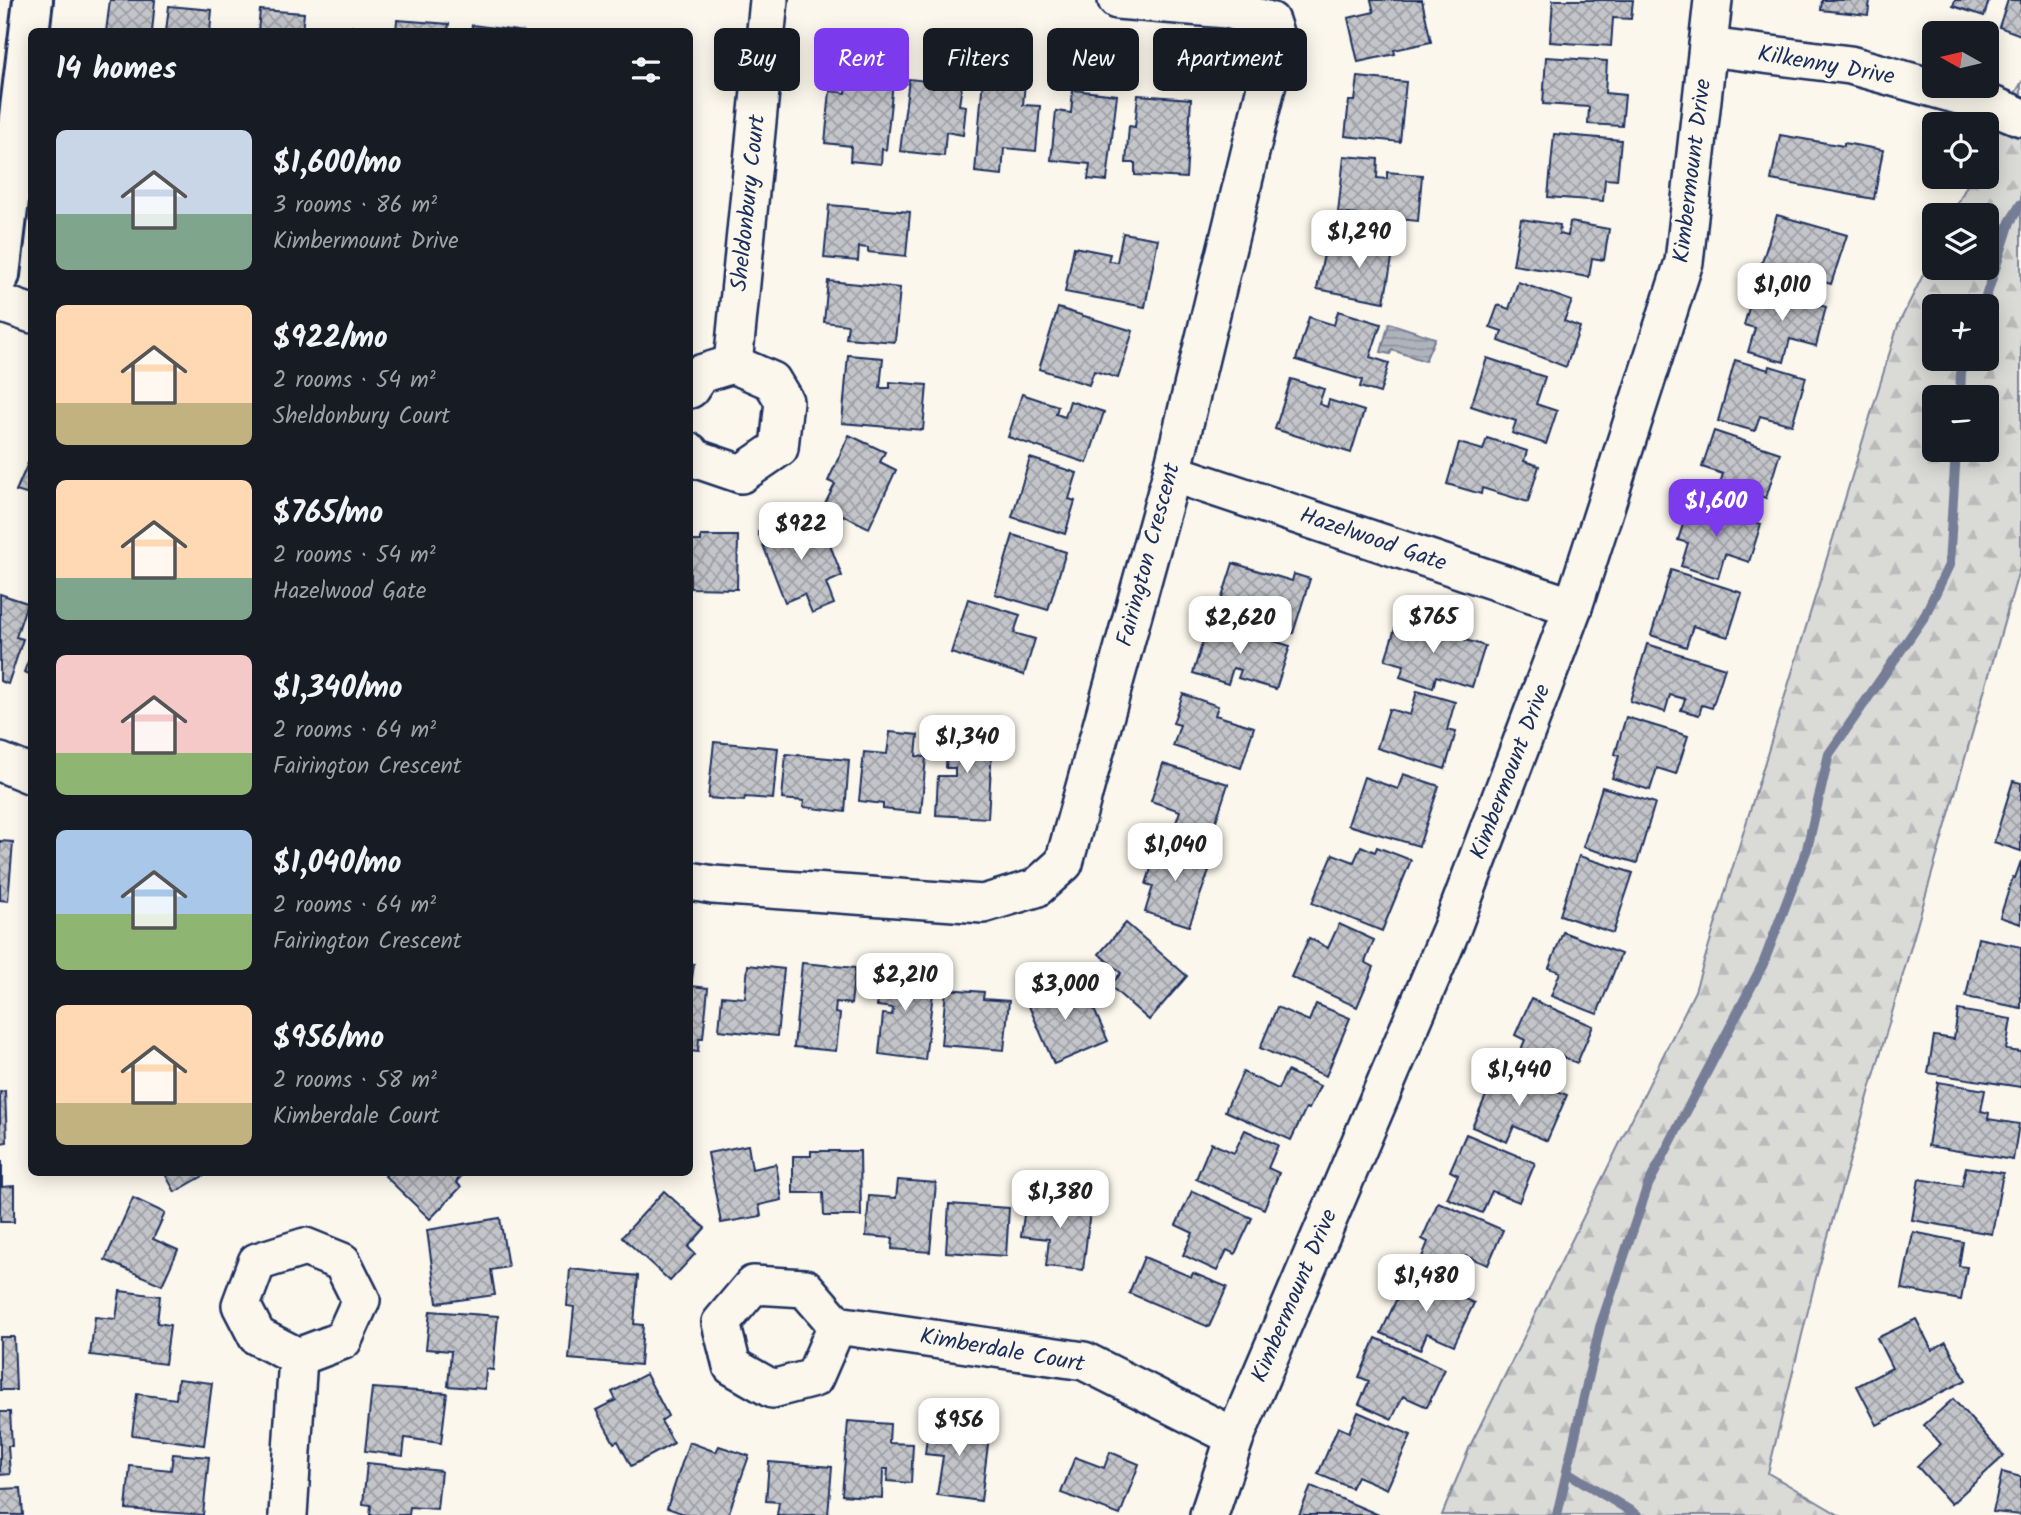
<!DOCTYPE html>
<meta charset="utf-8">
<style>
body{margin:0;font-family:Kalam,sans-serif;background:#242831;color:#f1f3f6;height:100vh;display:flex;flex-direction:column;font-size:26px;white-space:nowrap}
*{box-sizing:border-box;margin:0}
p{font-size:23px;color:#9ea1a6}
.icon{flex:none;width:38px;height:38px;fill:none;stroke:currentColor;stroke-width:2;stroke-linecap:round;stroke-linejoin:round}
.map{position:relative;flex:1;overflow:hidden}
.panel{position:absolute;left:28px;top:28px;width:665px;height:1148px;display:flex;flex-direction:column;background:#171b24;border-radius:10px;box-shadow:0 4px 18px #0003}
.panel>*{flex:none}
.hud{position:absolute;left:714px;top:28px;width:665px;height:63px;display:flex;gap:14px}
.needle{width:46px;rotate:278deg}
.controls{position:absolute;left:1922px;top:21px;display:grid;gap:14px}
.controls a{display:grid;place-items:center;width:77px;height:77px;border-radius:10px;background:#171b24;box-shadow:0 4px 18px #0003;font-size:35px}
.price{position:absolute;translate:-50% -60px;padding:0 16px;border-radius:14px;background:#fff;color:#222;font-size:23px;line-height:46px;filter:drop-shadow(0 2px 4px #0008)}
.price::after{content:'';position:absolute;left:50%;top:42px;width:21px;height:16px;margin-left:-10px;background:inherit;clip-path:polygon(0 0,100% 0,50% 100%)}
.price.active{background:#7c3aed;color:#fff}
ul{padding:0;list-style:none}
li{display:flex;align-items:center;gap:21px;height:175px;padding:0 28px}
li span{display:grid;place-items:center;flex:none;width:196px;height:140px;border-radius:10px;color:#555}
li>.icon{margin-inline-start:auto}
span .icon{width:84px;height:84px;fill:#fffc;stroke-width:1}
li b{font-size:30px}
h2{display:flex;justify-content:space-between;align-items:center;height:84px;padding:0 28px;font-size:30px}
.tag{padding:0 24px;border-radius:10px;background:#171b24;box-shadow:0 4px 18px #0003;font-size:24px;line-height:63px}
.tag.active{background:#7c3aed;color:#fff}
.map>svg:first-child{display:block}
</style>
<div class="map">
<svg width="2021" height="1515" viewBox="0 0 2021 1515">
<defs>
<pattern id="forest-firs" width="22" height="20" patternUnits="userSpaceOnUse" patternTransform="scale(1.75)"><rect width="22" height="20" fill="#dadad7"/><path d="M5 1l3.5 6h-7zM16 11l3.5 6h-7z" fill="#babbbb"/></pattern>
<pattern id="water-rules" width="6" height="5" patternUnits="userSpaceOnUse" patternTransform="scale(1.75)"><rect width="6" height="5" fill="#afb3bb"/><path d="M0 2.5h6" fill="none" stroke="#8e929b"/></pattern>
<pattern id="building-cross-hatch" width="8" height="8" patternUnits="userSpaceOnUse" patternTransform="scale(1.75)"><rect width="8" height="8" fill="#c3c5c9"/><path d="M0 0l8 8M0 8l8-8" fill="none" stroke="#9ea0a6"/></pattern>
</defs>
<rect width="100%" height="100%" fill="#fbf7ec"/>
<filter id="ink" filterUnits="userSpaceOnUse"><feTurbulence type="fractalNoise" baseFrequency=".0143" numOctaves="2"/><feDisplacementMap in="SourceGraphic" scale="14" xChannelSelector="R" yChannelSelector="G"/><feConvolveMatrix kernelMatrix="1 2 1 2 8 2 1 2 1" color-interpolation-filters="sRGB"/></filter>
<g filter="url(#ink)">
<!-- forest -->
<path fill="url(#forest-firs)" stroke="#7a849a" stroke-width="2" fill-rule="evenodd" d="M2021 83V563L1816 1278 1768 1473 1839 1515H1442L1470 1446 1695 991 1898 325 1934 253V268H1986V215H1952L1971 177H1986V145ZM1934 306H1986V359H1934ZM1934 397H1986V450H1934Z"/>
<!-- water -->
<path fill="url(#water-rules)" stroke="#747e96" stroke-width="2" d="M1389 323 1435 338 1425 361 1392 350 1390 354 1381 352Z"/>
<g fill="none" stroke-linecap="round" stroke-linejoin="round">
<!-- stream -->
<g stroke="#747e96" stroke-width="10">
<path d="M1983 306 2010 222 2021 204"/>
<path d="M1960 397 1961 372 1965 359"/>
<path d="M1567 1472 1637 1515"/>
<path d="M1557 1515 1600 1327 1648 1185 1763 964 1807 849 1829 754 1924 617 1949 565 1956 450"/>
</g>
</g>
<!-- building -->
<g fill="url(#building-cross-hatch)" stroke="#1b2f5e" stroke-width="2">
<path d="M110 0H155L152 32H106Z"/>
<path d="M1371 0H1422L1431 42 1394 50 1395 54 1358 62 1348 18 1374 12Z"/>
<path d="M1553 0H1633L1631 19 1613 18 1611 46 1550 42Z"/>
<path d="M1822 0H1870L1868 15 1821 10Z"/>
<path d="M1955 0H1989L1984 16 1953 6Z"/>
<path d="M2008 0H2021V35L1999 27Z"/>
<path d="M169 6 212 10 210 32H166Z"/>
<path d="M260 10 304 13 302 32H258Z"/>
<path d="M397 20 449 24 448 32H396Z"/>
<path d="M472 25 525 32H471Z"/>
<path d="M346 26 379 29 378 32H346Z"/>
<path d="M1546 57 1607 61 1605 93 1625 95 1622 126 1588 124 1589 107 1543 104Z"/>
<path d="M848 68 894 73 886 150 882 149 881 164 850 161 851 146 825 143 830 91 846 93Z"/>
<path d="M936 75 963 78 959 105 966 106 963 135 946 132 944 156 900 151 909 79 936 82Z"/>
<path d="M1358 77 1406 82 1400 142 1345 136 1349 101H1355Z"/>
<path d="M983 78 1025 82 1023 105 1040 106 1036 151 1004 148 1002 175 975 172Z"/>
<path d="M1073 90 1117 95 1107 181 1088 179 1090 164 1051 160 1056 111 1071 113Z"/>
<path d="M1138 95 1191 99 1186 178 1135 175V163H1126L1129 126 1135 127Z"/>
<path d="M1554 134 1621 140 1617 180 1605 179 1603 201 1548 197Z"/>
<path d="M1780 135 1844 146V143L1883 150 1874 199 1771 180Z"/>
<path d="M1344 156 1378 159 1377 178 1387 179V172L1422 175 1418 221 1338 213Z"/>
<path d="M829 205 910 212 906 256 868 252V248L859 247 858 261 824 258Z"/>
<path d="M1777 215 1847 235 1831 284 1800 275 1795 290 1757 278Z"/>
<path d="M1521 219 1560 225 1559 234 1568 236 1570 222 1609 229 1604 260 1592 258 1589 277 1513 265Z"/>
<path d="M1123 233 1158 239 1145 307 1065 292 1074 247 1110 254 1108 261 1117 262Z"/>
<path d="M1362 236 1395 243 1384 302 1317 289 1325 249 1358 255Z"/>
<path d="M828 281 900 288 895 342 846 338 848 325 824 322Z"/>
<path d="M1518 282 1572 301 1564 321 1580 327 1566 367 1499 341 1502 331 1490 327 1498 305 1509 309Z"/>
<path d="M1755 287 1826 307 1816 346 1790 339 1784 362 1748 352 1755 328 1744 325Z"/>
<path d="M1058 308 1133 331 1118 378 1094 371 1089 385 1039 369Z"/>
<path d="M1338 311 1381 324 1370 357 1389 363 1380 393 1360 387 1362 380 1296 360 1309 317 1334 325Z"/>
<path d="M848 355 883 358 880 388H890V382L927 385 923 430 842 423Z"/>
<path d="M1487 358 1545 377 1536 404 1557 411 1546 444 1512 433 1516 421 1471 406Z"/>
<path d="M1735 360 1769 370 1770 366 1806 377 1792 425 1760 416 1755 431 1718 421Z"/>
<path d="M1291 379 1324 389 1319 404 1327 407 1329 400 1364 411 1351 453 1275 429Z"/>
<path d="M1022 394 1058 406 1056 414 1065 417 1070 401 1104 412 1087 463 1008 437Z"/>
<path d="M1714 431 1780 453 1766 498 1757 495 1752 512 1715 499 1723 474 1702 467Z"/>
<path d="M849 435 885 452 880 462 896 470 869 528 824 506 835 484 828 481Z"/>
<path d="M1487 438 1527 451 1524 461 1539 466 1528 502 1482 488 1481 494 1447 484 1459 443 1483 450Z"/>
<path d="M32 454V496L16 491Z"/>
<path d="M1030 458 1077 473 1069 499 1075 501 1065 534 1012 517Z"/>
<path d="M1690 502 1761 524 1749 562 1725 554 1718 578 1681 566 1688 543 1678 540Z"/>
<path d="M801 515 810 538 825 532 842 576 826 583 834 604 812 613 804 594 785 602 758 532Z"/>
<path d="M1013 535 1066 552 1048 610 995 594Z"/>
<path d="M701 536H738L737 589 690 588V541H701Z"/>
<path d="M1233 563 1292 581 1294 574 1310 579 1293 633 1217 613Z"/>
<path d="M1671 570 1742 593 1728 637 1693 626 1686 647 1651 635Z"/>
<path d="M0 594 27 603 16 637 23 639 8 684 0 681Z"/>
<path d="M968 599 1020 615 1014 633 1035 639 1024 675 951 653Z"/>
<path d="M1398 619 1485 646 1472 687 1436 676 1433 688 1400 677 1404 665 1385 660Z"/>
<path d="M1209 621 1290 646 1276 689 1238 678 1241 670 1233 668 1228 684 1193 673Z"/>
<path d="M1647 644 1725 668 1712 708 1702 705 1699 715 1681 710 1685 699 1670 695 1665 712 1630 701Z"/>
<path d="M32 651V675L24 672Z"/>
<path d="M1417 691 1455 702 1447 730 1456 732 1445 769 1377 748 1389 709 1410 715Z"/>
<path d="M1183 694 1218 706 1215 715 1254 727 1241 768 1173 746 1180 725 1173 723Z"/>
<path d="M1626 717 1688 736 1676 774 1657 768 1650 790 1612 778 1619 756 1615 754Z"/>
<path d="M948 729 993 731 988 818 936 815 938 776H955V768H946Z"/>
<path d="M890 732 918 735 916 756 926 757 921 813 883 809V804L859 801 864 752 887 754Z"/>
<path d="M714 742 778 748 773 799 745 797 744 801 708 798Z"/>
<path d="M786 754 849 760 845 812 803 807 804 801 782 799Z"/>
<path d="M1163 764 1228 784 1209 842 1173 831 1180 811 1151 801Z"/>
<path d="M1403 774 1439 786 1419 846 1348 825 1364 777 1398 789Z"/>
<path d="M2013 781 2021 783V851L1994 842Z"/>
<path d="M1602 787 1655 803 1637 863 1583 847Z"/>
<path d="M1160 840 1198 852 1194 866 1209 871 1189 926 1145 912 1153 886 1146 884Z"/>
<path d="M0 841 13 842 8 901 0 900Z"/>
<path d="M1361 846 1375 852 1377 847 1411 860 1382 931 1312 903 1333 854 1354 862Z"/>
<path d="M1579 856 1633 873 1613 933 1560 915Z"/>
<path d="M2021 861V924L2000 917 2013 877 2015 878Z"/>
<path d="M1126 923 1187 976 1149 1020 1110 986 1121 973 1099 954Z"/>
<path d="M1339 924 1374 940 1365 962 1374 967 1357 1007 1291 977 1309 938 1328 948Z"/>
<path d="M1563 932 1621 954 1597 1014 1551 996 1560 972 1549 968Z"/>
<path d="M1978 938 2021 947V1008L1966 997Z"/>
<path d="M690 963 694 964 691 986 708 988 703 1038H699L698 1052 690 1051Z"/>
<path d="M802 963 855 968 851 1004 836 1002 835 1013 840 1014 836 1051 794 1047Z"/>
<path d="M748 965 784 969 777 1036 719 1030 722 996 745 998Z"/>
<path d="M881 969 935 976 925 1060 879 1054 883 1014 892 1015 893 1008 877 1006Z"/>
<path d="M1067 979 1078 1003 1089 998 1108 1041 1054 1064 1025 997Z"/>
<path d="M946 989 984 992 983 999 1009 1001 1004 1050 941 1045Z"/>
<path d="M1531 999 1593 1026 1577 1063 1560 1056 1549 1079 1515 1064 1525 1040 1515 1035Z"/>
<path d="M1316 1004 1350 1018 1326 1076 1260 1048 1277 1007 1309 1021Z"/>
<path d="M1958 1010 2011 1019 2006 1050 2021 1052V1087L1928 1073 1934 1036 1954 1039Z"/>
<path d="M1498 1069 1531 1083 1532 1080 1567 1095 1547 1141 1514 1126 1507 1142 1472 1127Z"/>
<path d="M1287 1071 1320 1086 1309 1109 1306 1108 1291 1140 1225 1111 1243 1072 1278 1089Z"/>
<path d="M1938 1082 1985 1090 1981 1111 1989 1113 1988 1119 2019 1124 2013 1160 1928 1146Z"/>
<path d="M5 1091 7 1142 0 1143V1092Z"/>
<path d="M1245 1130 1278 1145 1268 1168 1279 1173 1264 1209 1196 1179 1211 1143 1234 1153Z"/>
<path d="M1466 1134 1535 1163 1519 1202 1492 1191 1482 1213 1447 1198 1458 1175 1450 1171Z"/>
<path d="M748 1145 752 1169 776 1164 782 1200 759 1205 761 1216 721 1223 708 1153Z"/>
<path d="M811 1151H860L861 1216H824L823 1193H793V1156H811Z"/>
<path d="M0 1161H2V1187L14 1186V1222H0Z"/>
<path d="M1966 1167 2003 1173 1992 1234 1912 1220 1919 1179 1962 1186Z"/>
<path d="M164 1172H210L175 1192Z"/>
<path d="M389 1172H464V1173L456 1182 461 1187 430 1219 385 1176Z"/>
<path d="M898 1180 936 1183 930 1252 892 1249 893 1238 866 1236 869 1196 896 1198Z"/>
<path d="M664 1191 705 1228 688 1247 695 1254 670 1281 622 1237Z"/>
<path d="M1192 1191 1252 1218 1235 1254 1227 1250 1217 1271 1183 1255 1193 1233 1176 1225Z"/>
<path d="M1044 1197 1091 1203 1083 1270 1046 1266 1049 1239 1021 1236 1026 1201 1044 1203Z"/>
<path d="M133 1198 165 1213 153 1239 178 1250 162 1285 105 1260Z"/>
<path d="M1438 1202 1503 1230 1488 1265 1466 1256 1455 1283 1418 1267 1428 1242 1422 1239Z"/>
<path d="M949 1204 1009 1208 1006 1256 946 1252Z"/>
<path d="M500 1218 508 1267 491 1270 495 1295 437 1303 427 1230Z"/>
<path d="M1913 1232 1963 1242 1959 1266 1967 1267 1961 1300 1902 1289Z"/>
<path d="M1144 1257 1191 1277 1193 1273 1227 1287 1209 1327 1129 1293Z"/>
<path d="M570 1269 638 1276 634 1324 643 1325 640 1365 569 1359 574 1307 567 1306Z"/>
<path d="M1408 1274 1474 1303 1454 1345 1427 1333 1420 1350 1381 1333Z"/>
<path d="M120 1291 160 1296 157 1323 170 1325 165 1364 90 1355 95 1317 116 1319Z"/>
<path d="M430 1311 498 1316 493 1370 486 1369 485 1389 448 1386 451 1351 426 1349Z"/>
<path d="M1916 1319 1932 1350 1946 1342 1966 1380 1877 1425 1857 1386 1892 1368 1877 1338Z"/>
<path d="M0 1337H14L16 1390H0Z"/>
<path d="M1376 1338 1445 1369 1427 1407 1403 1396 1392 1419 1359 1404 1369 1381 1359 1377Z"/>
<path d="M646 1374 668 1416 661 1421 674 1443 631 1466 618 1441 614 1443 596 1410 616 1400 612 1392Z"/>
<path d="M178 1379 212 1383 204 1445 132 1435 137 1394 176 1399Z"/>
<path d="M372 1388 447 1393 441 1443 405 1438 403 1456 365 1451Z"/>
<path d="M1953 1399 2004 1456 1951 1504 1917 1466 1941 1444 1924 1425Z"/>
<path d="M0 1412H10L12 1446H8L10 1474 0 1475Z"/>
<path d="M1358 1412 1411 1435 1387 1489 1357 1476 1351 1488 1318 1474 1338 1427 1349 1432Z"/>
<path d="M929 1420 990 1428 981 1501 937 1495 943 1456 925 1454Z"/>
<path d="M848 1421 890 1424 889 1443 913 1444 911 1483 887 1481 888 1469H883L882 1498 842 1495Z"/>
<path d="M689 1442 716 1452 719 1446 749 1456 728 1515H687L667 1508Z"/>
<path d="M1110 1452 1139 1464 1120 1515 1061 1493 1075 1457 1104 1468Z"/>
<path d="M173 1454 209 1457 203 1515 126 1509 130 1466 171 1470Z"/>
<path d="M769 1462 832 1467 828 1515H777L779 1502 766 1501Z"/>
<path d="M367 1463 441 1471 437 1509 410 1507 409 1515H370L371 1505 363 1504Z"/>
<path d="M2002 1472 2021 1477V1515L1993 1512Z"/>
<path d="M1311 1486 1379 1515H1299Z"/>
<path d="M21 1488 23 1515H0V1489Z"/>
</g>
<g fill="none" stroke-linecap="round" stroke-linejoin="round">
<defs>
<g id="street">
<path d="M1708 47 1850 65 1987 103 2021 117"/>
<path d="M0 303 32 314"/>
<path d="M733 364 769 0"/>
<path d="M690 389 700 374 733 364 772 381 784 401 779 448 741 474 691 457 690 452"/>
<path d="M1172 473 1573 607"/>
<path d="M0 762 32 775"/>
<path d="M690 881 713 885 983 904 1036 888 1064 863 1172 473 1277 42 1270 21 1227 9 1117 0"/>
<path d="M305 1247 342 1262 361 1300 343 1340 298 1357 257 1336 241 1305 257 1262Z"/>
<path d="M837 1325 814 1378 772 1389 732 1366 721 1323 753 1285 805 1288 837 1325 1084 1361 1235 1437"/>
<path d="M288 1515 298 1357"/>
<path d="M1209 1515 1235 1437 1451 930 1573 607 1684 262 1713 0"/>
</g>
<path id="secondary" d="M0 275 33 0"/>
</defs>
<!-- street casing -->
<use href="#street" stroke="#1b2f5e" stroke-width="42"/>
<!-- secondary casing -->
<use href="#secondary" stroke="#1b2f5e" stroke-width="44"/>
<!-- street -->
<use href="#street" stroke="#fbf7ec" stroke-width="37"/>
<!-- secondary -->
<use href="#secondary" stroke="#fbf7ec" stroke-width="38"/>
</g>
</g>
<g text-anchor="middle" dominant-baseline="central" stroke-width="7" stroke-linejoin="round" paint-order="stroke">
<!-- street labels -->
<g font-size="23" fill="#1b2f5e" stroke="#fbf7ec">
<text transform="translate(1826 66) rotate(10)">Kilkenny Drive</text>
<text transform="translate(1693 171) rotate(-83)">Kimbermount Drive</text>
<text transform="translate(749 203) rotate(-84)">Sheldonbury Court</text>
<text transform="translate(1373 540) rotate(19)">Hazelwood Gate</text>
<text transform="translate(1149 555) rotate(-75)">Fairington Crescent</text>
<text transform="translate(1511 772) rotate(-69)">Kimbermount Drive</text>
<text transform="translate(1295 1296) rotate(-67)">Kimbermount Drive</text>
<text transform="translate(1002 1351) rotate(10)">Kimberdale Court</text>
</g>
</g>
</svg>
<div class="controls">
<a><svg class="needle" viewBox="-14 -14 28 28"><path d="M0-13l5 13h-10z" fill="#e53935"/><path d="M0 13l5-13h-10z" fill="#9ea1a6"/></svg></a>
<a><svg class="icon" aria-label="locate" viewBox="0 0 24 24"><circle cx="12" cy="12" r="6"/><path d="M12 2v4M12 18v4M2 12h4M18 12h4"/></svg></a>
<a><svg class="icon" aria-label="layers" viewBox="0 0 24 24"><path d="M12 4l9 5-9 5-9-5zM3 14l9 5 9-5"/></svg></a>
<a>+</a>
<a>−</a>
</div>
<b class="price" style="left:1359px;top:270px">$1,290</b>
<b class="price" style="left:1782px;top:323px">$1,010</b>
<b class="price active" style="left:1716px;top:539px">$1,600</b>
<b class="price" style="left:801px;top:562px">$922</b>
<b class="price" style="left:1433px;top:655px">$765</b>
<b class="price" style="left:1240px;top:656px">$2,620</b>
<b class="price" style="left:967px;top:775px">$1,340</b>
<b class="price" style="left:1175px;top:883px">$1,040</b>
<b class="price" style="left:905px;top:1013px">$2,210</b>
<b class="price" style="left:1065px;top:1022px">$3,000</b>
<b class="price" style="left:1519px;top:1108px">$1,440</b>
<b class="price" style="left:1060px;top:1230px">$1,380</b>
<b class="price" style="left:1426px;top:1314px">$1,480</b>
<b class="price" style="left:959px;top:1458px">$956</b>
<div class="hud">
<a class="tag">Buy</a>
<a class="tag active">Rent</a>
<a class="tag">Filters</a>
<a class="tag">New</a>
<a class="tag">Apartment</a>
</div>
<section class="panel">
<h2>14 homes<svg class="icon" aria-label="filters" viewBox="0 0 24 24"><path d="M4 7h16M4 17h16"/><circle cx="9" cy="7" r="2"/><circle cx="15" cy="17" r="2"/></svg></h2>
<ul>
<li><span style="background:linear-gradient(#c9d6e8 60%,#7fa58c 0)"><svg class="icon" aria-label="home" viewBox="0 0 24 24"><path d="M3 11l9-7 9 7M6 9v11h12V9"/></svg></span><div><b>$1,600/mo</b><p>3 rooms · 86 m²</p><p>Kimbermount Drive</p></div></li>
<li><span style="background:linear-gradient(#ffd9b3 70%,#c2b280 0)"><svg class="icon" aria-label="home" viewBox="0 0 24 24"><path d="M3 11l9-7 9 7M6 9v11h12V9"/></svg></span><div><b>$922/mo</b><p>2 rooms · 54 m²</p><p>Sheldonbury Court</p></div></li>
<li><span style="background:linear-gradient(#ffd9b3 70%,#7fa58c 0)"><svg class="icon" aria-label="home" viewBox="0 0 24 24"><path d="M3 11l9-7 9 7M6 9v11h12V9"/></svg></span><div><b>$765/mo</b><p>2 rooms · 54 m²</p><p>Hazelwood Gate</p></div></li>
<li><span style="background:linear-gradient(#f6c9c9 70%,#8fb573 0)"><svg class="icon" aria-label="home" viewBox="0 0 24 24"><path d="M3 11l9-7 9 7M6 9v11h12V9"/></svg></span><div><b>$1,340/mo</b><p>2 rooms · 64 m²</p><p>Fairington Crescent</p></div></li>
<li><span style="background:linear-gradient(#a9c7e8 60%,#8fb573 0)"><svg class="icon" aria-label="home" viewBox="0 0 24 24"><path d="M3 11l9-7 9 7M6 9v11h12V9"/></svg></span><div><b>$1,040/mo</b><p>2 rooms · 64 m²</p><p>Fairington Crescent</p></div></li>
<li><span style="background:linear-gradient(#ffd9b3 70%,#c2b280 0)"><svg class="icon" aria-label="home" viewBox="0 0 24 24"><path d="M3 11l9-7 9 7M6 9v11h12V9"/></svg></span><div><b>$956/mo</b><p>2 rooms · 58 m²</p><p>Kimberdale Court</p></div></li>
</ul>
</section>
</div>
